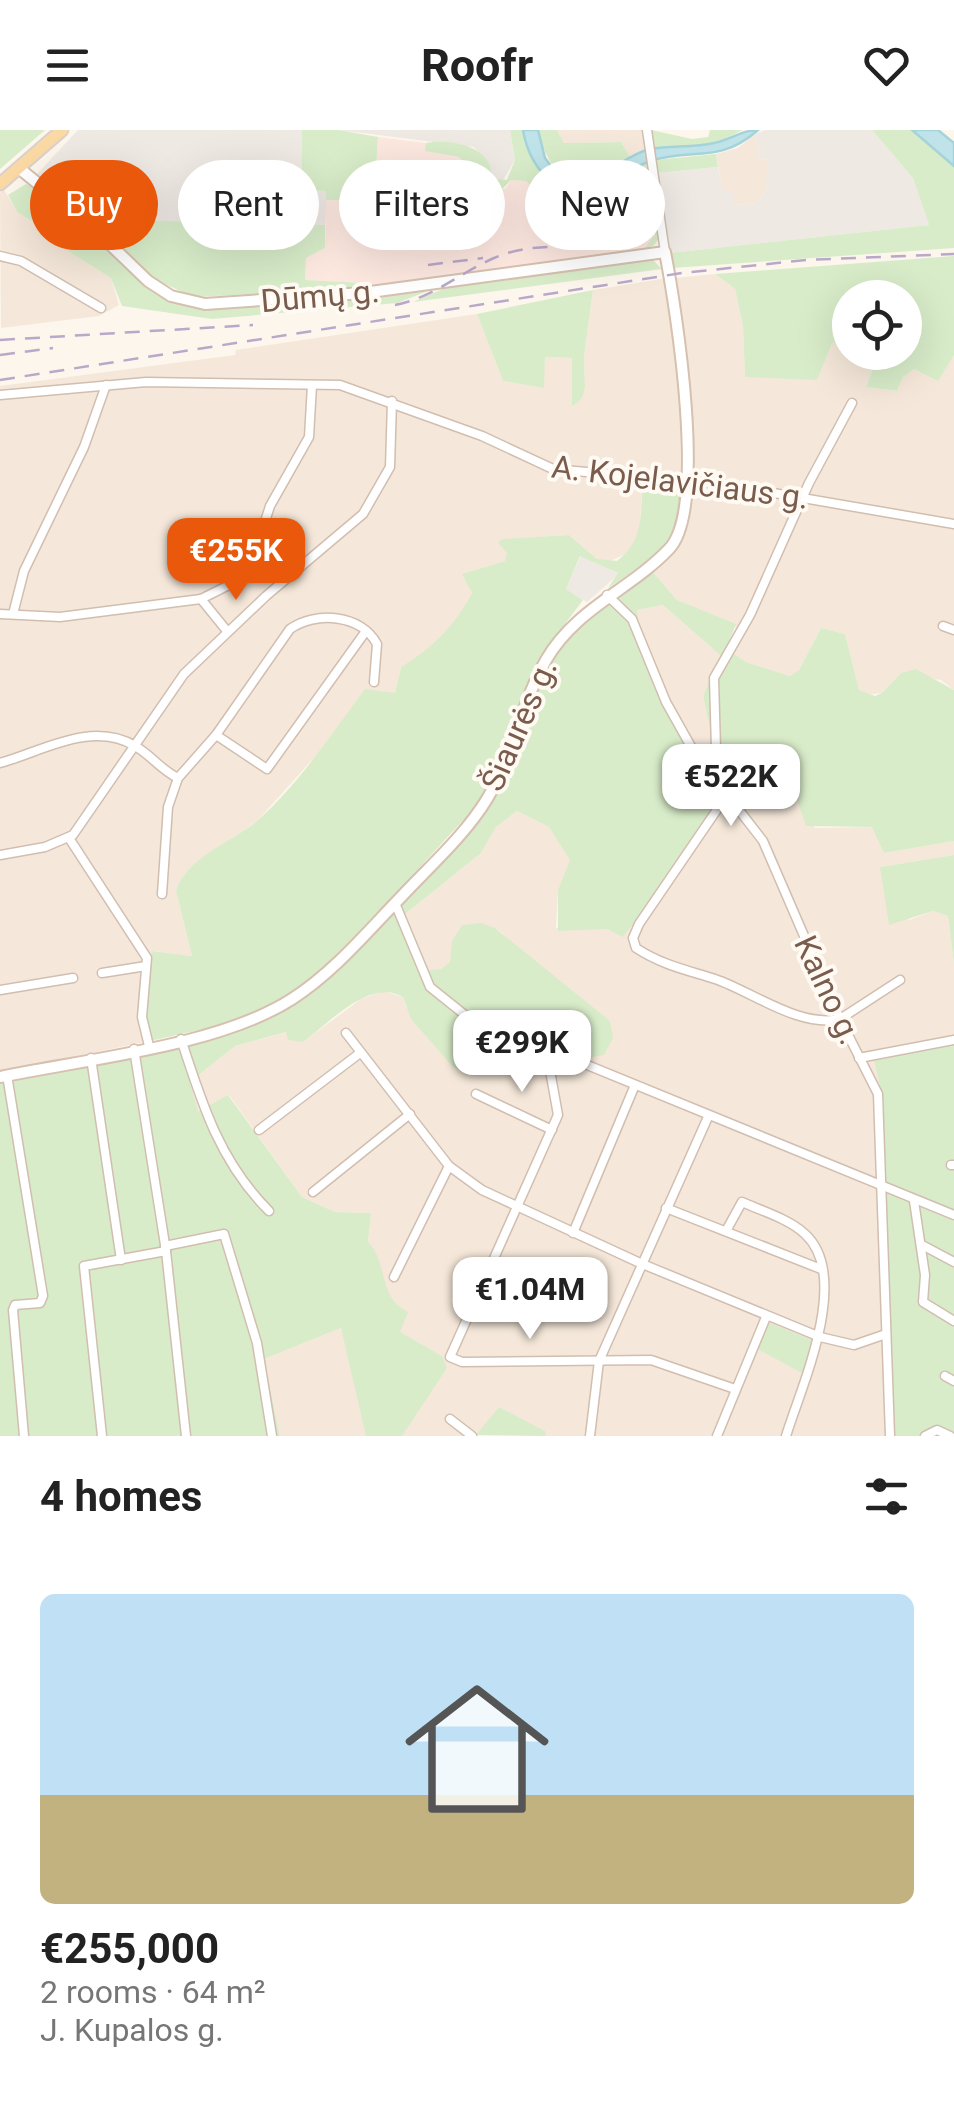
<!DOCTYPE html>
<meta charset="utf-8">
<style>
body{margin:0;font-family:Roboto,sans-serif;background:#f6f6f6;color:#222;height:100vh;display:flex;flex-direction:column;font-size:38px;white-space:nowrap}
*{box-sizing:border-box;margin:0}
p{font-size:32px;color:#767676}
.icon{flex:none;width:55px;height:55px;fill:none;stroke:currentColor;stroke-width:2;stroke-linecap:round;stroke-linejoin:round}
.map{position:relative;height:1306px;overflow:hidden}
.details{display:flex;flex-direction:column;background:#fff;flex:1}
.details>*{flex:none}
.banner{position:absolute;left:30px;top:30px;width:895px;height:90px;display:flex;gap:20px}
.tools{position:absolute;left:832px;top:150px;display:grid;gap:20px}
.tools a{display:grid;place-items:center;width:90px;height:90px;border-radius:50%;background:#fff;box-shadow:0 10px 40px #0002;font-size:50px}
.price{position:absolute;translate:-50% -85px;padding:0 22px;border-radius:20px;background:#fff;color:#222;font-size:32px;line-height:65px;filter:drop-shadow(0 2px 5px #0008)}
.price::after{content:'';position:absolute;left:50%;top:60px;width:30px;height:22px;margin-left:-15px;background:inherit;clip-path:polygon(0 0,100% 0,50% 100%)}
.price.active{background:#ea580c;color:#fff}
ul{padding:0;list-style:none}
li{display:grid;align-content:center;gap:20px;height:530px;padding:0 40px}
li span{display:grid;place-items:center;height:310px;border-radius:15px;color:#555}
li>.icon{margin-inline-start:auto}
span .icon{width:180px;height:180px;fill:#fffc;stroke-width:1}
li b{font-size:42px}
h2{display:flex;justify-content:space-between;align-items:center;height:120px;padding:0 40px;font-size:42px}
.tag{padding:0 35px;border-radius:45px;background:#fff;box-shadow:0 10px 40px #0002;font-size:35px;line-height:90px}
.tag.active{background:#ea580c;color:#fff}
header{display:flex;justify-content:space-between;align-items:center;height:130px;padding:0 40px;background:#fff;font-size:45px;font-weight:700}
.map>svg:first-child{display:block}
</style>
<header><svg class="icon" aria-label="menu" viewBox="0 0 24 24"><path d="M4 6h16M4 12h16M4 18h16"/></svg>Roofr<svg class="icon" aria-label="heart" viewBox="0 0 24 24"><path d="M12 20l-8-8c-3-5 5-10 8-4 3-6 11-1 8 4z"/></svg></header>
<div class="map">
<svg width="954" height="1306" viewBox="0 0 954 1306">
<rect width="100%" height="100%" fill="#fdf6ec"/>
<!-- residential -->
<g fill="#f5e8da">
<path d="M557 0H643L645 21 631 28 621 12 564 13Z"/>
<path d="M755 4 760 29 769 30 766 60 758 73 734 75 723 62 716 24 738 18Z"/>
<path d="M4 60 17 82 57 106 68 121 111 148 119 175 99 186 1 198 0 63Z"/>
<path d="M715 144 735 159 743 196 745 247 832 213 850 216V222L879 223 866 257 897 261 903 247 914 239 938 250 954 225V389L691 345 694 298 674 148Z"/>
<path d="M667 148 681 262 680 355 642 352 640 400 628 423 608 432 597 429 569 405 501 410 508 423 505 431 463 444 472 463 461 485 426 523 401 537 395 563 311 631 258 690 185 744 176 761 192 826 153 821 144 875 150 911 0 942V256L235 225 236 220 477 184 503 251 543 257 545 227 572 228 573 277 585 257 584 226 593 160Z"/>
<path d="M697 356 954 398V560L941 550 901 543 882 563 866 565 859 561 845 504 821 498 799 540 790 546 746 532 725 520 736 497 677 470 651 440 667 427 683 405Z"/>
<path d="M663 475 720 525 703 566 713 613 700 624 669 571 639 496 636 480Z"/>
<path d="M761 620 783 622 797 642 794 657 815 698 873 697 884 723 954 711V725L880 737 909 790 933 781 948 786 954 834V908L872 923 881 960 890 1306H546L499 1277 477 1306H402L442 1226 399 1202 368 1112 371 1083 335 1082 302 1067 229 965 197 981 190 952 235 916 287 902 303 912 361 869 383 861 403 867 406 877 480 934 496 893 587 928 610 891 526 827 502 803 495 798 441 839 417 840 399 789 481 723 496 697 517 681 549 697 571 730 558 760 556 798 607 799 623 806Z"/>
<path d="M341 1198 369 1306H280L264 1229Z"/>
</g>
<!-- commercial -->
<path fill="#fde8e0" d="M378 7 426 13 437 23 459 27 488 59H506L511 50 526 51 544 70 555 72 607 73 613 67 638 65 654 108 645 119 365 159V153L305 150 306 128 325 118 326 70 374 71Z"/>
<!-- industrial -->
<g fill="#efe9e4">
<path d="M78 0H302L301 59 327 61 325 95 91 89 37 44Z"/>
<path d="M339 0H510L515 30 503 50 492 47 489 33 474 17Z"/>
<path d="M765 0H872L913 48 929 95 670 123 657 43 718 37 723 61H732L734 75 758 73 766 60 768 30 760 29 755 4Z"/>
<path d="M581 425 619 444 587 472 566 459Z"/>
</g>
<!-- green -->
<g fill="#d8ecc9" fill-rule="evenodd">
<path d="M0 0H45L0 39Z"/>
<path d="M302 0H339L378 7 374 71 326 70V61L301 59Z"/>
<path d="M510 0H523L525 14 567 60 590 61 649 32C650 43 659 103 658 108 656 116 652 116 645 119L655 104 638 65 613 67 607 73C572 72 550 79 526 51L511 50 499 62 488 59 459 27 425 21 426 13C450 8 494 16 492 48L507 50 515 30Z"/>
<path d="M538 0H557L564 13 621 12 631 28C621 33 614 41 604 46 564 66 546 32 538 0Z"/>
<path d="M651 0 692 9 708 7 710 0H742L718 13 653 19Z"/>
<path d="M872 0H912L954 36V118L672 138 670 123 929 95 913 48Z"/>
<path d="M716 24 718 37 657 43 656 30Z"/>
<path d="M26 54C37 57 47 67 58 75 107 112 143 172 209 179L433 159 397 173 212 189 122 176 111 148 68 121 57 106 17 82 8 65Z"/>
<path d="M91 89 325 95V118L306 128 305 150 365 153V159L194 167 156 150Z"/>
<path d="M954 126V225L938 251 914 239 903 247 897 261 866 257 879 223 905 222V168H850V216L832 213 817 250 745 247 743 196 735 159 715 144Z"/>
<path d="M652 129 662 139 413 172 445 158Z"/>
<path d="M593 160 584 226 585 257 582 268 572 277V228L545 227 544 258 503 251 477 184Z"/>
<path d="M642 352 680 355C678 418 657 425 608 458L618 443 580 426 566 459 583 470 538 530 497 639 477 675 342 822 305 855 262 880 217 896 150 911 144 875 152 821 192 826 176 761C187 727 231 713 257 691 299 654 332 603 365 559L395 563 401 537C433 518 455 495 472 463L462 444 505 431 507 423 498 413 502 409 569 405 597 429 617 431C644 411 641 382 642 352Z"/>
<path d="M651 440 677 470 736 494 726 519 746 532 790 546 799 540 821 498 845 504 859 560 875 566 882 563 901 543 916 539 954 560V711L884 723 872 697 806 696 793 657 797 642 783 622 761 620 623 807 607 799 558 801V760L570 730 549 697 517 681 496 697 481 723 399 789 417 840 441 839 450 832 452 811 462 795 481 793 495 798 610 891 613 908 604 925 587 928 497 893 480 934 462 941 453 937 411 889 403 867C370 847 328 894 303 912L288 910 286 902 235 916 190 952 198 981 228 965 302 1067 335 1082 371 1083 368 1112C389 1133 377 1167 408 1182L400 1202 442 1226 447 1238 402 1306H366L341 1198 264 1229 280 1306H0V952C79 935 193 921 265 890 342 855 452 720 502 649 522 619 529 577 544 544 565 496 611 469 651 440ZM663 475 720 525 703 566 713 613 700 624C674 593 641 521 637 480Z"/>
<path d="M954 725V834L948 786 933 781 889 795 880 737Z"/>
<path d="M954 908V1306H890L881 960 872 923Z"/>
<path d="M770 1193 814 1211 802 1243 759 1220 758 1213Z"/>
<path d="M499 1277 545 1301 546 1306 476 1305Z"/>
</g>
<!-- water -->
<g fill="#bfe3e8" stroke="#a5d3da" stroke-width="2.5">
<path d="M523 0H538L545 28 557 44C595 66 616 27 650 19 671 15 693 18 714 13 731 10 740 0 758 0 718 35 694 17 650 31 635 36 624 47 610 55 565 78 530 43 523 0Z"/>
<path d="M912 0H938L954 13V36Z"/>
</g>
<g fill="none" stroke-linecap="round" stroke-linejoin="round">
<defs>
<g id="street">
<path d="M647 0 665 122"/>
<path d="M0 126 21 131 101 178"/>
<path d="M0 265 146 252 340 255 482 306 553 339 721 354 954 394"/>
<path d="M607 465 632 489 666 572 694 622 763 711 840 889 878 964 890 1306"/>
<path d="M201 469 227 501"/>
<path d="M0 484 60 487 201 469 227 456 258 413 270 376 309 307 312 255"/>
<path d="M13 484 24 441 84 317 106 255"/>
<path d="M943 496 954 500"/>
<path d="M216 605 267 639 366 501"/>
<path d="M0 633C41 622 91 590 135 616 151 625 161 640 178 648"/>
<path d="M707 638 716 620 714 548 750 485 809 353 852 273"/>
<path d="M727 665 639 794 633 808 636 818C662 835 687 840 715 849 753 862 799 898 840 889L900 850"/>
<path d="M69 708 147 828 142 887 149 916"/>
<path d="M0 725 45 717 73 705 184 544 266 466 363 384 390 337 392 271"/>
<path d="M162 764 168 677 178 648 216 605 290 499C315 481 361 484 377 514L374 552"/>
<path d="M395 773 430 857 465 885 954 1085"/>
<path d="M102 843 146 836"/>
<path d="M0 860 73 848"/>
<path d="M346 903 449 1036 482 1060 640 1133 820 1207 854 1215 886 1204"/>
<path d="M181 909C202 974 220 1032 269 1081"/>
<path d="M546 918 558 985 450 1227 462 1232 651 1230 735 1259"/>
<path d="M134 919 166 1121 186 1306"/>
<path d="M91 928 121 1130"/>
<path d="M859 928 954 910"/>
<path d="M7 945 43 1166 40 1173 15 1175 13 1180 24 1306"/>
<path d="M476 964 552 1000"/>
<path d="M259 1000 360 923"/>
<path d="M951 1035H954"/>
<path d="M313 1062 410 984"/>
<path d="M914 1071 925 1145 923 1172 954 1191"/>
<path d="M666 1078 821 1139"/>
<path d="M726 1101 742 1072C762 1081 789 1089 805 1104 852 1147 801 1257 786 1306"/>
<path d="M573 1103 635 955"/>
<path d="M922 1115 954 1132"/>
<path d="M165 1116 224 1104 257 1213 272 1306"/>
<path d="M394 1147 449 1036"/>
<path d="M945 1246 954 1251"/>
<path d="M450 1289 472 1306"/>
<path d="M102 1306 84 1136 166 1121"/>
<path d="M590 1306 599 1231 708 987"/>
<path d="M717 1306 766 1187"/>
<path d="M925 1306 937 1300 950 1306"/>
</g>
<path id="secondary" d="M0 947C86 929 219 916 292 869 334 842 367 802 402 766 431 735 465 705 487 669 513 625 521 574 546 530 576 478 630 460 669 419 708 379 676 178 665 122L363 163 205 174 171 166 148 151 95 100 20 39"/>
<path id="primary" d="M0 54 62 0"/>
</defs>
<!-- street casing -->
<use href="#street" stroke="#d1beb0" stroke-width="11"/>
<!-- secondary casing -->
<use href="#secondary" stroke="#d6c0b0" stroke-width="14"/>
<!-- primary casing -->
<use href="#primary" stroke="#dad1cd" stroke-width="15"/>
<!-- street -->
<use href="#street" stroke="#fff" stroke-width="8"/>
<!-- secondary -->
<use href="#secondary" stroke="#fff" stroke-width="10"/>
<!-- primary -->
<use href="#primary" stroke="#fbd9a5" stroke-width="11"/>
<!-- rail -->
<g stroke="#b9a8c9" stroke-width="2.5" stroke-dasharray="15 10" stroke-linecap="butt">
<path d="M604 118 628 114"/>
<path d="M428 135 483 128"/>
<path d="M395 175C432 168 460 143 494 128 524 115 555 116 587 118"/>
<path d="M0 210 253 195"/>
<path d="M0 225 53 218"/>
<path d="M0 250 682 143 806 130 954 124"/>
</g>
</g>
<g text-anchor="middle" dominant-baseline="central" stroke-width="8" stroke-linejoin="round" paint-order="stroke">
<!-- street labels -->
<g font-size="32" fill="#7a5c4d" stroke="#fffaf3">
<text transform="translate(320 166) rotate(-5)">Dūmų g.</text>
<text transform="translate(680 352) rotate(7)">A. Kojelavičiaus g.</text>
<text transform="translate(519 595) rotate(-66)">Šiaurės g.</text>
<text transform="translate(828 860) rotate(65)">Kalno g.</text>
</g>
</g>
</svg>
<div class="tools">
<a><svg class="icon" aria-label="locate" viewBox="0 0 24 24"><circle cx="12" cy="12" r="6"/><path d="M12 2v4M12 18v4M2 12h4M18 12h4"/></svg></a>
</div>
<b class="price active" style="left:236px;top:473px">€255K</b>
<b class="price" style="left:731px;top:699px">€522K</b>
<b class="price" style="left:522px;top:965px">€299K</b>
<b class="price" style="left:530px;top:1212px">€1.04M</b>
<div class="banner">
<a class="tag active">Buy</a>
<a class="tag">Rent</a>
<a class="tag">Filters</a>
<a class="tag">New</a>
</div>
</div>
<section class="details">
<h2>4 homes<svg class="icon" aria-label="filters" viewBox="0 0 24 24"><path d="M4 7h16M4 17h16"/><circle cx="9" cy="7" r="2"/><circle cx="15" cy="17" r="2"/></svg></h2>
<ul>
<li><span style="background:linear-gradient(#bfe0f5 65%,#c2b280 0)"><svg class="icon" aria-label="home" viewBox="0 0 24 24"><path d="M3 11l9-7 9 7M6 9v11h12V9"/></svg></span><div><b>€255,000</b><p>2 rooms · 64 m²</p><p>J. Kupalos g.</p></div></li>
</ul>
</section>
